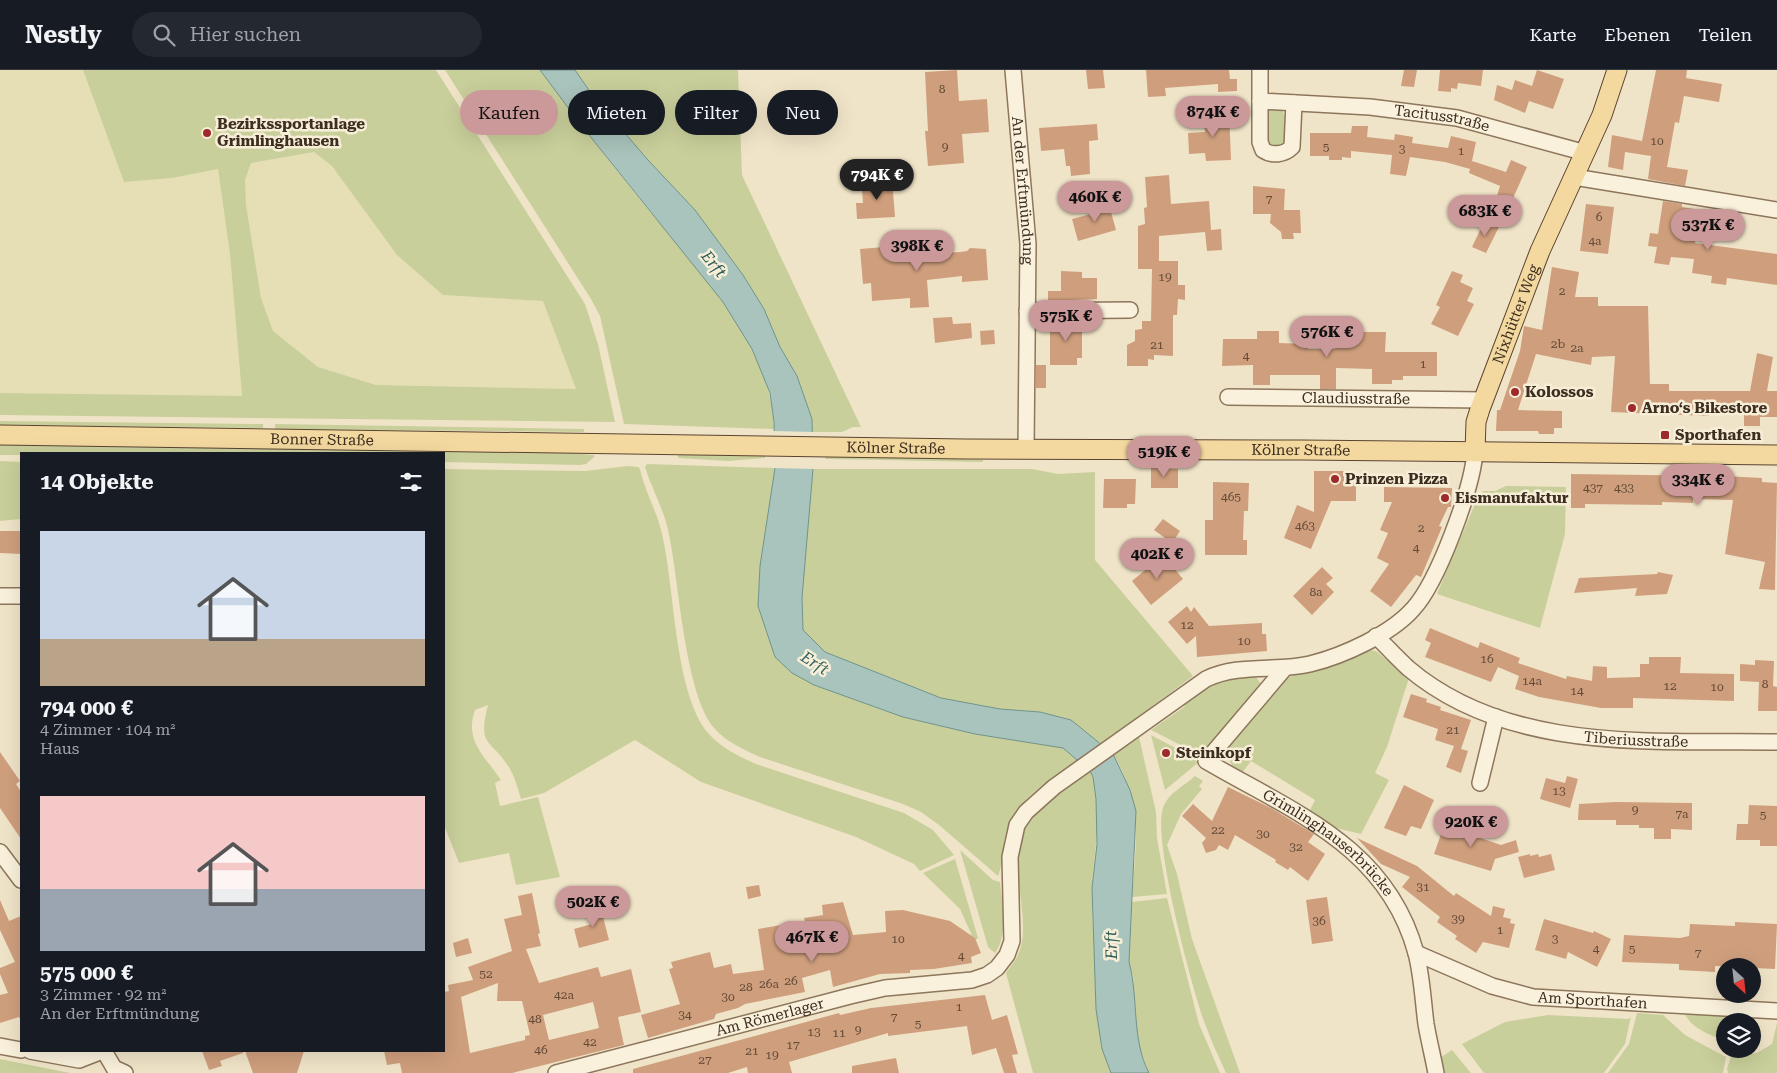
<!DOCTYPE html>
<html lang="de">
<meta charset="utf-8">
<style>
body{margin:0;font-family:"Roboto Serif",serif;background:#242831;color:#f1f3f6;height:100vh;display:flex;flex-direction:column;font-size:19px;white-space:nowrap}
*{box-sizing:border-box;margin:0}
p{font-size:16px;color:#9ea1a6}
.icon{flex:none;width:28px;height:28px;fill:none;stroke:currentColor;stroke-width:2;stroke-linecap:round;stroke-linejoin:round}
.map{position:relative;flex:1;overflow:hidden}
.details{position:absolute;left:20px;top:382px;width:425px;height:600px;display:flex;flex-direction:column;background:#171b24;border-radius:0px;box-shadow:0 5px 20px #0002}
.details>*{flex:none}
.guide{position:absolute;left:460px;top:20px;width:475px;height:45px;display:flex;gap:10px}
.needle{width:32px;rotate:153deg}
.controls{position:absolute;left:1716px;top:888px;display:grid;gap:10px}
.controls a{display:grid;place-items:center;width:45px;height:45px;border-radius:50%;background:#171b24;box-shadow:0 5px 20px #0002;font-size:25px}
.price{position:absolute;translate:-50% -42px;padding:0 11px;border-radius:18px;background:#cc999b;color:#111;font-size:16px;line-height:32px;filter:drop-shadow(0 1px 2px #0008)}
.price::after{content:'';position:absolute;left:50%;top:30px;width:15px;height:11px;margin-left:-8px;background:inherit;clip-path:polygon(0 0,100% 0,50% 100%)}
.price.active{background:#222;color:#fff}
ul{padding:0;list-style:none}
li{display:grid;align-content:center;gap:10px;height:265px;padding:0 20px}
li span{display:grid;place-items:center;height:155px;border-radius:0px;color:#555}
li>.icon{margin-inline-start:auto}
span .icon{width:90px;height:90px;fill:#fffc;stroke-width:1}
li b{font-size:21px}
h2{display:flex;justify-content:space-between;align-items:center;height:60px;padding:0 20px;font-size:21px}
.chip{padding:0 18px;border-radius:22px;background:#171b24;box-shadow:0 5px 20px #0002;font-size:18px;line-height:45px}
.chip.active{background:#cc999b;color:#111}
header{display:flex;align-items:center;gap:30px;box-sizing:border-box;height:70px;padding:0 25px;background:#171b24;border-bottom:1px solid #363941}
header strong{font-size:24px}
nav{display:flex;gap:28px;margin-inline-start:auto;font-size:18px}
.search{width:350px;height:45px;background:#242831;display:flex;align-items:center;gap:12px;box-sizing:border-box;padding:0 18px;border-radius:28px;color:#9ea1a6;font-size:19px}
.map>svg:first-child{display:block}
</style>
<header>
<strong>Nestly</strong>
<div class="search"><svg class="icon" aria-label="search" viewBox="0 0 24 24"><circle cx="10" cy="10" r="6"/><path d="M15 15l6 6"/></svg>Hier suchen</div>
<nav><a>Karte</a><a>Ebenen</a><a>Teilen</a></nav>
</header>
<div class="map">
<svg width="1777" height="1003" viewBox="0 0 1777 1003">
<rect width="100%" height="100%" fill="#f0e4c8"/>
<!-- farmland -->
<g fill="#e6deb5">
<path d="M0 0H83L124 112 172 108 218 99 230 184 242 327 0 323Z"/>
<path d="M314 82 332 96 443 225 543 231 576 319 376 315 318 297 273 261 261 228 246 135 245 110 251 93Z"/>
</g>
<!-- green -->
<g fill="#c9cf9b" fill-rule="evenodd">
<path d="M83 0H436L585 234 598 274 615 352 0 345V323L242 326 230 184 218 99 172 108 124 112ZM314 82 332 96 397 185 443 225 543 231 576 319 376 315 318 297 273 261 261 228 246 135 245 110 251 93Z"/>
<path d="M445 0H540C572 43 604 85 638 127 690 192 772 270 774 359L624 354 600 246 591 229Z"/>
<path d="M575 0H738L742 105 861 357H853L842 362H812V349L797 306 780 277 764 239 743 205 695 140 648 90 593 26Z"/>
<path d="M1271 38 1282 40 1286 48 1285 71 1278 78 1266 76V42Z"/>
<path d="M0 351 263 354V358L0 355Z"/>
<path d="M275 354 584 359V362L275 359Z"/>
<path d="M0 374 547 381 594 385V387L586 394 579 395 444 392V384L0 385Z"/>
<path d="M678 383 765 384V388L728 391 678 388Z"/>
<path d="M826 384 983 390V392L825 389Z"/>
<path d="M0 391 21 392V449L0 451Z"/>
<path d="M647 394 775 398 760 496 758 536 814 615 903 647 975 664 1063 678 1078 690C1052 709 1017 728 1007 760 1002 775 1004 792 998 806L939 755 921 742 903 734 760 687C744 680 727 672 715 659 685 627 679 511 669 465 665 441 652 420 645 397Z"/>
<path d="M628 396 638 397 640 399C645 422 657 441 662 464 675 518 674 622 708 663 721 678 739 686 756 694L904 743 933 760 954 785 920 801 914 794 856 767 701 712 635 670 544 723 521 729C518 719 515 708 510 699 491 667 477 679 488 635L475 640C464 671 485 686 501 710L495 713 500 736 538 727 560 807 516 815 509 783 459 793 444 755V399L585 401Z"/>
<path d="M813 399H1032L1058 404 1095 402V490L1193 606 1101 674 1071 650 1040 642 1000 639 941 628 825 582 803 560 802 528Z"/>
<path d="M1506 416 1566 417 1565 464 1540 558 1437 524 1477 429 1483 421H1495Z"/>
<path d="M1369 580 1376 581 1409 608 1387 677 1375 703 1389 710 1361 764 1336 758 1309 742 1315 730 1251 691 1242 703H1238C1229 694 1227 686 1230 674L1285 610 1291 606 1331 596Z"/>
<path d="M1254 604 1261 614 1260 620 1204 687 1151 660 1184 637C1188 624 1213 612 1226 608 1235 605 1245 606 1254 604Z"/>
<path d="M1151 665 1200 691 1165 720Z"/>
<path d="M1139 667 1156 742 1157 768 1167 824 1132 827C1136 772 1143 734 1113 684Z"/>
<path d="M1090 701C1106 729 1093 787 1092 818 1092 870 1099 927 1102 979L1111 1003H1033L1006 903C1009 898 1014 893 1017 887 1036 849 1002 796 1028 752 1040 730 1070 715 1090 701Z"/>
<path d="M1195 706 1203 711 1199 716 1202 719 1181 744 1167 775 1177 804 1192 869 1240 1003H1226C1219 987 1211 971 1205 954 1192 918 1152 769 1163 738 1169 722 1183 717 1195 706Z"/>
<path d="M960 780 993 810 1000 812C1002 834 1009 864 995 883L988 877Z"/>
<path d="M955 789 978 868 976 870H974L960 839 923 803Z"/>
<path d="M1167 828 1199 954 1220 1003H1149L1138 974 1133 907 1129 892 1132 832Z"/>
<path d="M1688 942 1730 944 1737 951H1725V970C1711 966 1691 958 1685 944Z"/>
<path d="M1637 943 1663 945 1685 965 1726 987 1723 1003H1608L1629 974Z"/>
<path d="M1548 945 1629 949 1631 946 1625 974 1604 1003H1484L1462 974 1505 952Z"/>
<path d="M1777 953V1003H1728L1727 999 1731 986 1757 983 1772 974Z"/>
<path d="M1452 980 1471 1003H1440L1438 989Z"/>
<path d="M0 989 70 1003H0Z"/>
</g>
<!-- water -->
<path fill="#a9c4bc" stroke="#6f938a" d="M540 0H575L593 26 648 90 695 140 743 205 764 239 780 277 797 306 812 349 813 399 802 528 803 560 825 582 941 628 1000 639 1040 642 1071 650 1113 684 1130 720 1136 741 1129 892C1139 929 1131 968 1149 1003H1111L1102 979 1096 939 1092 818 1097 774 1096 729 1093 707 1090 701 1063 678 975 664 903 647 814 615 792 603 775 587 758 536 760 496 775 398 774 352 770 323 752 279 723 232 581 55Z"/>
<!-- pier -->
<path fill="#f0e4c8" d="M772 361 814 362 815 399 773 398Z"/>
<!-- building -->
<g fill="#cf9f7d" fill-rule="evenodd">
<path d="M957 0 959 31 987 29 989 62 962 64 964 93 928 96 925 61H928L925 2Z"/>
<path d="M1086 0H1103L1105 18 1088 19Z"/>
<path d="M1146 0H1229L1230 9H1237V21L1218 22V14L1165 18 1166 26 1148 27Z"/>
<path d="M1404 0H1417L1414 17 1401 16Z"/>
<path d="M1440 0H1483L1481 16 1458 13 1457 19 1451 18V22L1438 21Z"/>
<path d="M1537 0 1564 9 1553 39 1529 31 1525 43 1494 30 1497 15 1512 20 1515 10 1532 16Z"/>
<path d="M1656 0H1687L1686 8 1722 14 1719 32 1684 26 1679 53 1675 52 1667 97 1688 100 1685 116 1648 109 1651 86 1625 82 1623 100 1608 97 1612 65 1642 71Z"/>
<path d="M1229 41 1231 90 1206 91 1205 83 1189 84 1188 63 1205 62 1204 43Z"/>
<path d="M1097 54 1098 70 1089 71 1090 104 1071 106 1070 96H1066L1064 79 1041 81 1039 58Z"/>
<path d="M1352 56H1368L1367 67 1394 70 1395 64 1413 67 1412 73 1448 78 1451 66 1476 72 1472 91 1506 102 1511 90 1527 97 1510 135 1496 129 1500 116 1469 103 1470 99 1445 92 1410 87 1406 106 1390 104 1392 85 1351 81V88L1342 87V90H1329V86H1310V63H1351Z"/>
<path d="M1169 105 1171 134 1209 131 1211 160 1221 159 1222 180 1207 181 1205 162 1159 166V191H1178V215H1185V230L1178 229 1177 245H1173V286L1154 285V290L1148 289V296H1127V275L1135 271V260L1142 259V251H1151L1152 199H1138V156L1145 154 1144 138 1147 137 1145 107Z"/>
<path d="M892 109 895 147 857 149 856 133H863L862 119 872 118V110Z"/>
<path d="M1253 116 1285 119 1284 140H1300L1301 163H1293L1294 169H1282L1281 162 1270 153 1271 144H1253Z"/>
<path d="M1108 131 1116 160 1078 171 1072 149 1095 143 1093 136Z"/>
<path d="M1663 131 1682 134V137L1694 139 1693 145H1699L1695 173 1777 184V215L1727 208 1726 215 1711 213 1712 206 1692 203 1694 189 1671 187 1669 195 1654 193 1657 177 1648 176 1650 163 1658 164Z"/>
<path d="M1586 134 1614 137 1608 184 1580 181Z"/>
<path d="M1484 152 1499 157 1486 183 1472 177Z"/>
<path d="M896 176 897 182 925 180 926 184 960 182 967 181 970 178 986 179 988 210 962 212V206L927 210 929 237 910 238V228L872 231 871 213 863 214 860 179Z"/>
<path d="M1552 197 1579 202 1575 227H1598V236H1648L1650 314H1669V321H1750L1757 283 1773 287 1767 321H1777V347H1760V356H1744V342L1710 341 1709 346 1611 342 1615 286 1592 287 1591 295 1536 284 1518 340 1562 341V358H1554V364H1539L1538 361H1496L1497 340H1500L1520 281 1524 256 1542 260Z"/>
<path d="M1061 201 1082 202V208H1097V229L1048 231V221H1061Z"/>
<path d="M1452 201 1463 205 1460 212 1473 218 1467 231 1474 234 1458 266 1431 254 1440 237 1436 235Z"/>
<path d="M952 247 953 254 971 253 972 268 935 273 933 248Z"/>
<path d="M1050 250H1082V288H1077V295H1050Z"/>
<path d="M1342 258H1357V262H1386L1385 282H1437V306H1403V310H1392V314H1372V299L1336 298V319H1320V305H1270V315H1253V295L1222 296 1223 269H1257V261H1279V273L1308 274V279H1335L1336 275H1341Z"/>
<path d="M994 260 995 274 981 275 980 261Z"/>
<rect x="1036" y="295" width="10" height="23"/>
<path d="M1151 398 1178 399V418H1151Z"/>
<path d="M1314 401H1352V412H1356V431H1331L1311 479 1284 468 1297 435 1314 442Z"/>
<path d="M1571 404 1724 406 1762 408V412L1777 413 1775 520 1759 519 1765 492 1725 484 1733 430 1693 429V433L1662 432V435L1585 434V438H1571Z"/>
<path d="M1104 409H1136L1135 434H1127V438H1103Z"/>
<path d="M1213 412 1249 413 1248 441H1244L1243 470H1247V485H1205V450H1213Z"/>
<path d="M1384 417 1452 418 1451 437H1448L1439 456 1442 457 1421 507 1416 505 1391 537 1370 521 1389 494 1377 488 1388 463 1380 460 1392 432H1384Z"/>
<path d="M1163 449 1180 461 1172 473 1154 460Z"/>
<path d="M0 461H21V484L0 483Z"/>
<path d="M1163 485 1183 509 1151 535 1132 511Z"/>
<path d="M1322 497 1333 508 1326 514 1334 522 1312 545 1293 526Z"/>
<path d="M1658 502 1673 505 1667 524 1635 526 1637 518 1574 523 1579 508 1657 504Z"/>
<path d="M1187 536 1191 542 1194 537 1209 556 1262 553V564H1266L1267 581 1197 587 1196 566 1187 574 1168 552Z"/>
<path d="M1430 558 1478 578 1480 572 1520 588 1518 593 1566 609 1567 606 1592 611 1593 596 1607 597V608L1640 607V594H1649V587H1681L1680 603 1734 604V631L1633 628V638H1601L1539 627 1515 619 1519 606 1498 597 1491 612 1425 587 1431 573 1425 570Z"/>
<path d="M1755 590 1774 591 1773 616 1777 617V641H1758L1759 612 1740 611V594L1755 595Z"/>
<path d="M1411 624 1427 629 1426 632 1441 637 1440 640 1471 650 1461 679 1468 681 1461 703 1446 697 1454 676 1435 670 1438 659 1403 647Z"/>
<path d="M0 682 20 711 16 714 21 722V769L0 738Z"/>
<path d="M1567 706 1578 709 1570 738 1540 729 1546 708 1565 713Z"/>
<path d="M1404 715 1434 730 1421 759 1411 756 1406 766 1384 758Z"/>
<path d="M1228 717 1271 738 1314 764 1308 772 1325 784 1308 811 1290 797 1288 800 1275 792 1276 790 1235 765 1228 780 1219 775 1216 780 1206 783 1202 773 1206 768 1182 746 1193 734 1212 751Z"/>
<path d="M1616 732 1692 733V760L1671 759V769H1654V758H1639V755H1616V750H1578L1579 734Z"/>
<path d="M1749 735 1777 736V776H1760V770H1736L1737 754H1748Z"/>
<path d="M1446 750 1456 753 1454 759 1501 775 1516 770 1519 782 1495 789 1491 801 1434 784Z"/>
<path d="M1357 768 1417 796 1454 826 1456 823 1491 846 1493 836 1505 839 1503 847 1511 849 1510 853 1515 854 1509 878 1483 872 1476 883 1455 869 1457 866 1437 852 1440 847 1402 817 1410 807 1381 794Z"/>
<path d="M1530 784V786L1538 784 1539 787 1551 784 1555 800 1524 808 1518 787Z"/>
<path d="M759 815 761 826 748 829 746 817Z"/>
<path d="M532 823 540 863 538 864 541 876 526 879 539 913 598 897 601 907 631 899 641 942 618 947 624 975 512 1003H402L400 993 387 995 384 981H444V922L449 921 448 915 473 910 468 897 512 881 504 849 522 845 518 826ZM498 913 497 931H522L530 965 525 966V970L470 983 461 927ZM593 932 599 958 549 970 543 945Z"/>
<path d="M1327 827 1333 871 1312 874 1306 830Z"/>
<path d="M0 830 9 851 21 846V951L19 947 0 953V925L8 923 0 904V898L15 892 0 860Z"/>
<path d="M599 831 609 870 579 878 574 859 592 854 586 834Z"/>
<path d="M843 832 853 865 886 862 885 841 903 840 950 851 975 868 981 883 971 887 972 893 934 899 910 900V903L880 904 833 917 830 900 802 908 805 922 745 934 738 938 716 944 714 949 648 968 641 945 680 934 669 899 673 898 671 892 710 882 714 898 731 894 733 904 764 900 758 859 805 851 804 848 823 845 822 835Z"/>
<path d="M1544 849 1593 863 1594 861 1611 869 1597 897 1568 882 1566 889 1535 880Z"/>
<path d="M1735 852 1777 854 1775 899 1715 896V902L1679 900V894L1622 892 1624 865 1680 868 1689 866 1690 854 1735 856Z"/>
<path d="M468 868 472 883 456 887 453 873Z"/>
<path d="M985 925 992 950 1007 945 1018 984 1012 985 1017 1003H1004L996 978 972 985 967 956 888 966V963L789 992 792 1003H748L747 997 728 1003H633V999L839 943 840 945 871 938Z"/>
<path d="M202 981H243V983L220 991 222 996 209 1000Z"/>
<path d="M245 981H304L297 1003H253Z"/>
<path d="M896 988 899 1003H852V996Z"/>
</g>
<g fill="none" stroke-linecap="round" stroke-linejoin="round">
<defs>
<g id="minor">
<path id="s1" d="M1013 0 1028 174 1026 379"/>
<path id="s2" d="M1260 0V31L1370 37 1457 48 1586 83"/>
<path d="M1260 31V72L1263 80C1272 86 1284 85 1292 77L1294 33"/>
<path d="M1574 107 1777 140"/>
<path d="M1027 241 1130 240"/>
<path id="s3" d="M1228 327 1484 330"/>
<path d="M0 526H21"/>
<path id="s4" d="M1376 566C1387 577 1397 588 1408 598 1509 684 1654 670 1777 672"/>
<path id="s5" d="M1285 598 1206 691C1293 742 1387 776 1416 883 1422 906 1423 931 1426 954 1429 971 1433 987 1436 1003"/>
<path d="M1480 713 1496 647"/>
<path d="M0 782 21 810"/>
<path id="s6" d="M1416 883 1492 916 1533 927 1777 941"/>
<path d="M0 976 21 980"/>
<path d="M30 981 79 990 102 981"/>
<path d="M104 981 114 998 125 1003"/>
<path id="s7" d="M556 1003 850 926 885 918 972 910 987 905 997 898 1007 885 1012 871 1010 787 1017 755 1026 742 1054 717 1206 609C1239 593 1276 602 1310 594 1343 586 1391 564 1413 539 1438 512 1472 419 1475 382"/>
</g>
<g id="major">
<path id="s8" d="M0 365 965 379 1301 380 1777 385"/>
<path id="s9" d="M1475 382 1476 352 1480 339 1540 181 1602 45 1617 0"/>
</g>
</defs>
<!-- minor casing -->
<use href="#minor" stroke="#8d765c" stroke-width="18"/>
<!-- major casing -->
<use href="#major" stroke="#5b4430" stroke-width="21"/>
<!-- minor -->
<use href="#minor" stroke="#faf1dc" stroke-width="15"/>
<!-- major -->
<use href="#major" stroke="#f3d9a0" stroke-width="19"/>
</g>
<!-- markers -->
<g fill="#9e2a2b" stroke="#f7eed8" stroke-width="2">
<circle cx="207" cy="63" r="5"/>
<circle cx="1515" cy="322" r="5"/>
<circle cx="1632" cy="338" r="5"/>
<rect x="1660" y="360" width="10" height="10" rx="2.5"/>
<circle cx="1335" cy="409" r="5"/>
<circle cx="1445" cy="428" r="5"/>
<circle cx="1166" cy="683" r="5"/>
</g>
<g text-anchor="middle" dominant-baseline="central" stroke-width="5" stroke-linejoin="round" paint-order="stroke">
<!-- number labels -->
<g font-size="12" fill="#624a37">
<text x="942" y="19">8</text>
<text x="1657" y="71">10</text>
<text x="945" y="77">9</text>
<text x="1326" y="77">5</text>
<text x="1402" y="79">3</text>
<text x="1461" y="81">1</text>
<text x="1269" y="129">7</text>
<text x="1599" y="147">6</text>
<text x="1595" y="171">4a</text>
<text x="1165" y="207">19</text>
<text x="1562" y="221">2</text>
<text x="1558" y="274">2b</text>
<text x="1157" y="275">21</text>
<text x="1577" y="278">2a</text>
<text x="1246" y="286">4</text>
<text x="1423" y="294">1</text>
<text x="1593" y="418">437</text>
<text x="1624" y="418">433</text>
<text x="1231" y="427">465</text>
<text x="1305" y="456">463</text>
<text x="1421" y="458">2</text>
<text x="1416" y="478">4</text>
<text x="1316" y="522">8a</text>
<text x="1187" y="555">12</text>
<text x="1244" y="571">10</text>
<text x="1487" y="589">16</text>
<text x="1532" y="611">14a</text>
<text x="1765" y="614">8</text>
<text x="1670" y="616">12</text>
<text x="1717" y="617">10</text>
<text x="1577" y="621">14</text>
<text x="1453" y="660">21</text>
<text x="1559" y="721">13</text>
<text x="1635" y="740">9</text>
<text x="1682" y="744">7a</text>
<text x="1763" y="745">5</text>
<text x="1218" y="760">22</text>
<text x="1263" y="764">30</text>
<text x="1296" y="777">32</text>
<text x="1423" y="817">31</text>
<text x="1458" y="849">39</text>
<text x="1319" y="851">36</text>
<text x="1500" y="860">1</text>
<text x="898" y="869">10</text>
<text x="1555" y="869">3</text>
<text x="1596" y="879">4</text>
<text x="1632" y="879">5</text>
<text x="1698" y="883">7</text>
<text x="961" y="886">4</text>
<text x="486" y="904">52</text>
<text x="791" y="911">26</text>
<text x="769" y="914">26a</text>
<text x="746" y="917">28</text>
<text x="564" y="925">42a</text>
<text x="728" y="927">30</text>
<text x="959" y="937">1</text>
<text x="685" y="945">34</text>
<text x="894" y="947">7</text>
<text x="535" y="949">48</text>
<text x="918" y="954">5</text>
<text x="858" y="960">9</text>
<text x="814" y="962">13</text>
<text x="839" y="963">11</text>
<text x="590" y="972">42</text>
<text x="793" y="975">17</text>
<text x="541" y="980">46</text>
<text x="752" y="981">21</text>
<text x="772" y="985">19</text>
<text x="705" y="990">27</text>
</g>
<!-- street labels -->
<g font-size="15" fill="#3d2e20" stroke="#f7eed8">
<text stroke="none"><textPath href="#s2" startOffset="214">Tacitusstraße</textPath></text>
<text stroke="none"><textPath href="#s1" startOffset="121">An der Erftmündung</textPath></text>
<text stroke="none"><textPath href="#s9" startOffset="145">Nixhütter Weg</textPath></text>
<text stroke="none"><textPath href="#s3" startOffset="128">Claudiusstraße</textPath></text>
<text stroke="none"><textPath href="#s8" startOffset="322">Bonner Straße</textPath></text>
<text stroke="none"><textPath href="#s8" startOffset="896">Kölner Straße</textPath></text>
<text stroke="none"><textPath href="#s8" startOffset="1301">Kölner Straße</textPath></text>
<text stroke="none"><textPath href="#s4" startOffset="289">Tiberiusstraße</textPath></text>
<text stroke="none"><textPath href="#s5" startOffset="270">Grimlinghauserbrücke</textPath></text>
<text stroke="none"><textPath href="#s6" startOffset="185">Am Sporthafen</textPath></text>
<text stroke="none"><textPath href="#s7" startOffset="221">Am Römerlager</textPath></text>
</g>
<!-- poi labels -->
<g font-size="15" font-weight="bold" fill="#3d2e20" stroke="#f7eed8" text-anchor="start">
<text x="217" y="54">Bezirkssportanlage<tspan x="217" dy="17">Grimlinghausen</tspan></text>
<text x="1525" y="322">Kolossos</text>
<text x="1642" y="338">Arno‘s Bikestore</text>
<text x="1675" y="365">Sporthafen</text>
<text x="1345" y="409">Prinzen Pizza</text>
<text x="1455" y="428">Eismanufaktur</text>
<text x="1176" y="683">Steinkopf</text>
</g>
<!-- water labels -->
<g font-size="16" font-style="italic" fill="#2f5d5a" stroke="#f7eed8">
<text transform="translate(714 194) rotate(51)">Erft</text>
<text transform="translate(815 593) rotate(33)">Erft</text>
<text transform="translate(1111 875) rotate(-92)">Erft</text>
</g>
</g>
</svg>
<div class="controls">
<a><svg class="needle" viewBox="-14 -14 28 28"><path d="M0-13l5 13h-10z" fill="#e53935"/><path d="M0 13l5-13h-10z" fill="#9ea1a6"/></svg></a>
<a><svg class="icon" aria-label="layers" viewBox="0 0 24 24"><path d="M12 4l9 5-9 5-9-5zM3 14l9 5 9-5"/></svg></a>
</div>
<b class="price" style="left:1213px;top:68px">874K €</b>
<b class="price active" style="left:877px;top:131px">794K €</b>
<b class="price" style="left:1095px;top:153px">460K €</b>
<b class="price" style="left:1485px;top:167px">683K €</b>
<b class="price" style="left:1708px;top:181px">537K €</b>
<b class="price" style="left:917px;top:202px">398K €</b>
<b class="price" style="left:1066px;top:272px">575K €</b>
<b class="price" style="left:1327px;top:288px">576K €</b>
<b class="price" style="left:1164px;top:408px">519K €</b>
<b class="price" style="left:1698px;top:436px">334K €</b>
<b class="price" style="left:1157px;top:510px">402K €</b>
<b class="price" style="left:1471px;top:778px">920K €</b>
<b class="price" style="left:593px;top:858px">502K €</b>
<b class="price" style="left:812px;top:893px">467K €</b>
<div class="guide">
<a class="chip active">Kaufen</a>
<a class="chip">Mieten</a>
<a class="chip">Filter</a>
<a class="chip">Neu</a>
</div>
<section class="details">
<h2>14 Objekte<svg class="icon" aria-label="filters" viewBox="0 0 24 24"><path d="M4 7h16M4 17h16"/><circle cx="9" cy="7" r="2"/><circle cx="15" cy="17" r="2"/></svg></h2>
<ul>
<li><span style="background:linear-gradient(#c9d6e8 70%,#b9a48a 0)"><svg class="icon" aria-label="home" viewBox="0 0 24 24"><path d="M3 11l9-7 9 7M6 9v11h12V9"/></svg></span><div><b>794 000 €</b><p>4 Zimmer · 104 m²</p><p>Haus</p></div></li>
<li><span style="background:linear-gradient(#f6c9c9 60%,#9aa5b1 0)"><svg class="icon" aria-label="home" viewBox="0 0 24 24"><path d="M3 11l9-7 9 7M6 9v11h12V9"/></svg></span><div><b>575 000 €</b><p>3 Zimmer · 92 m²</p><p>An der Erftmündung</p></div></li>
</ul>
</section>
</div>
